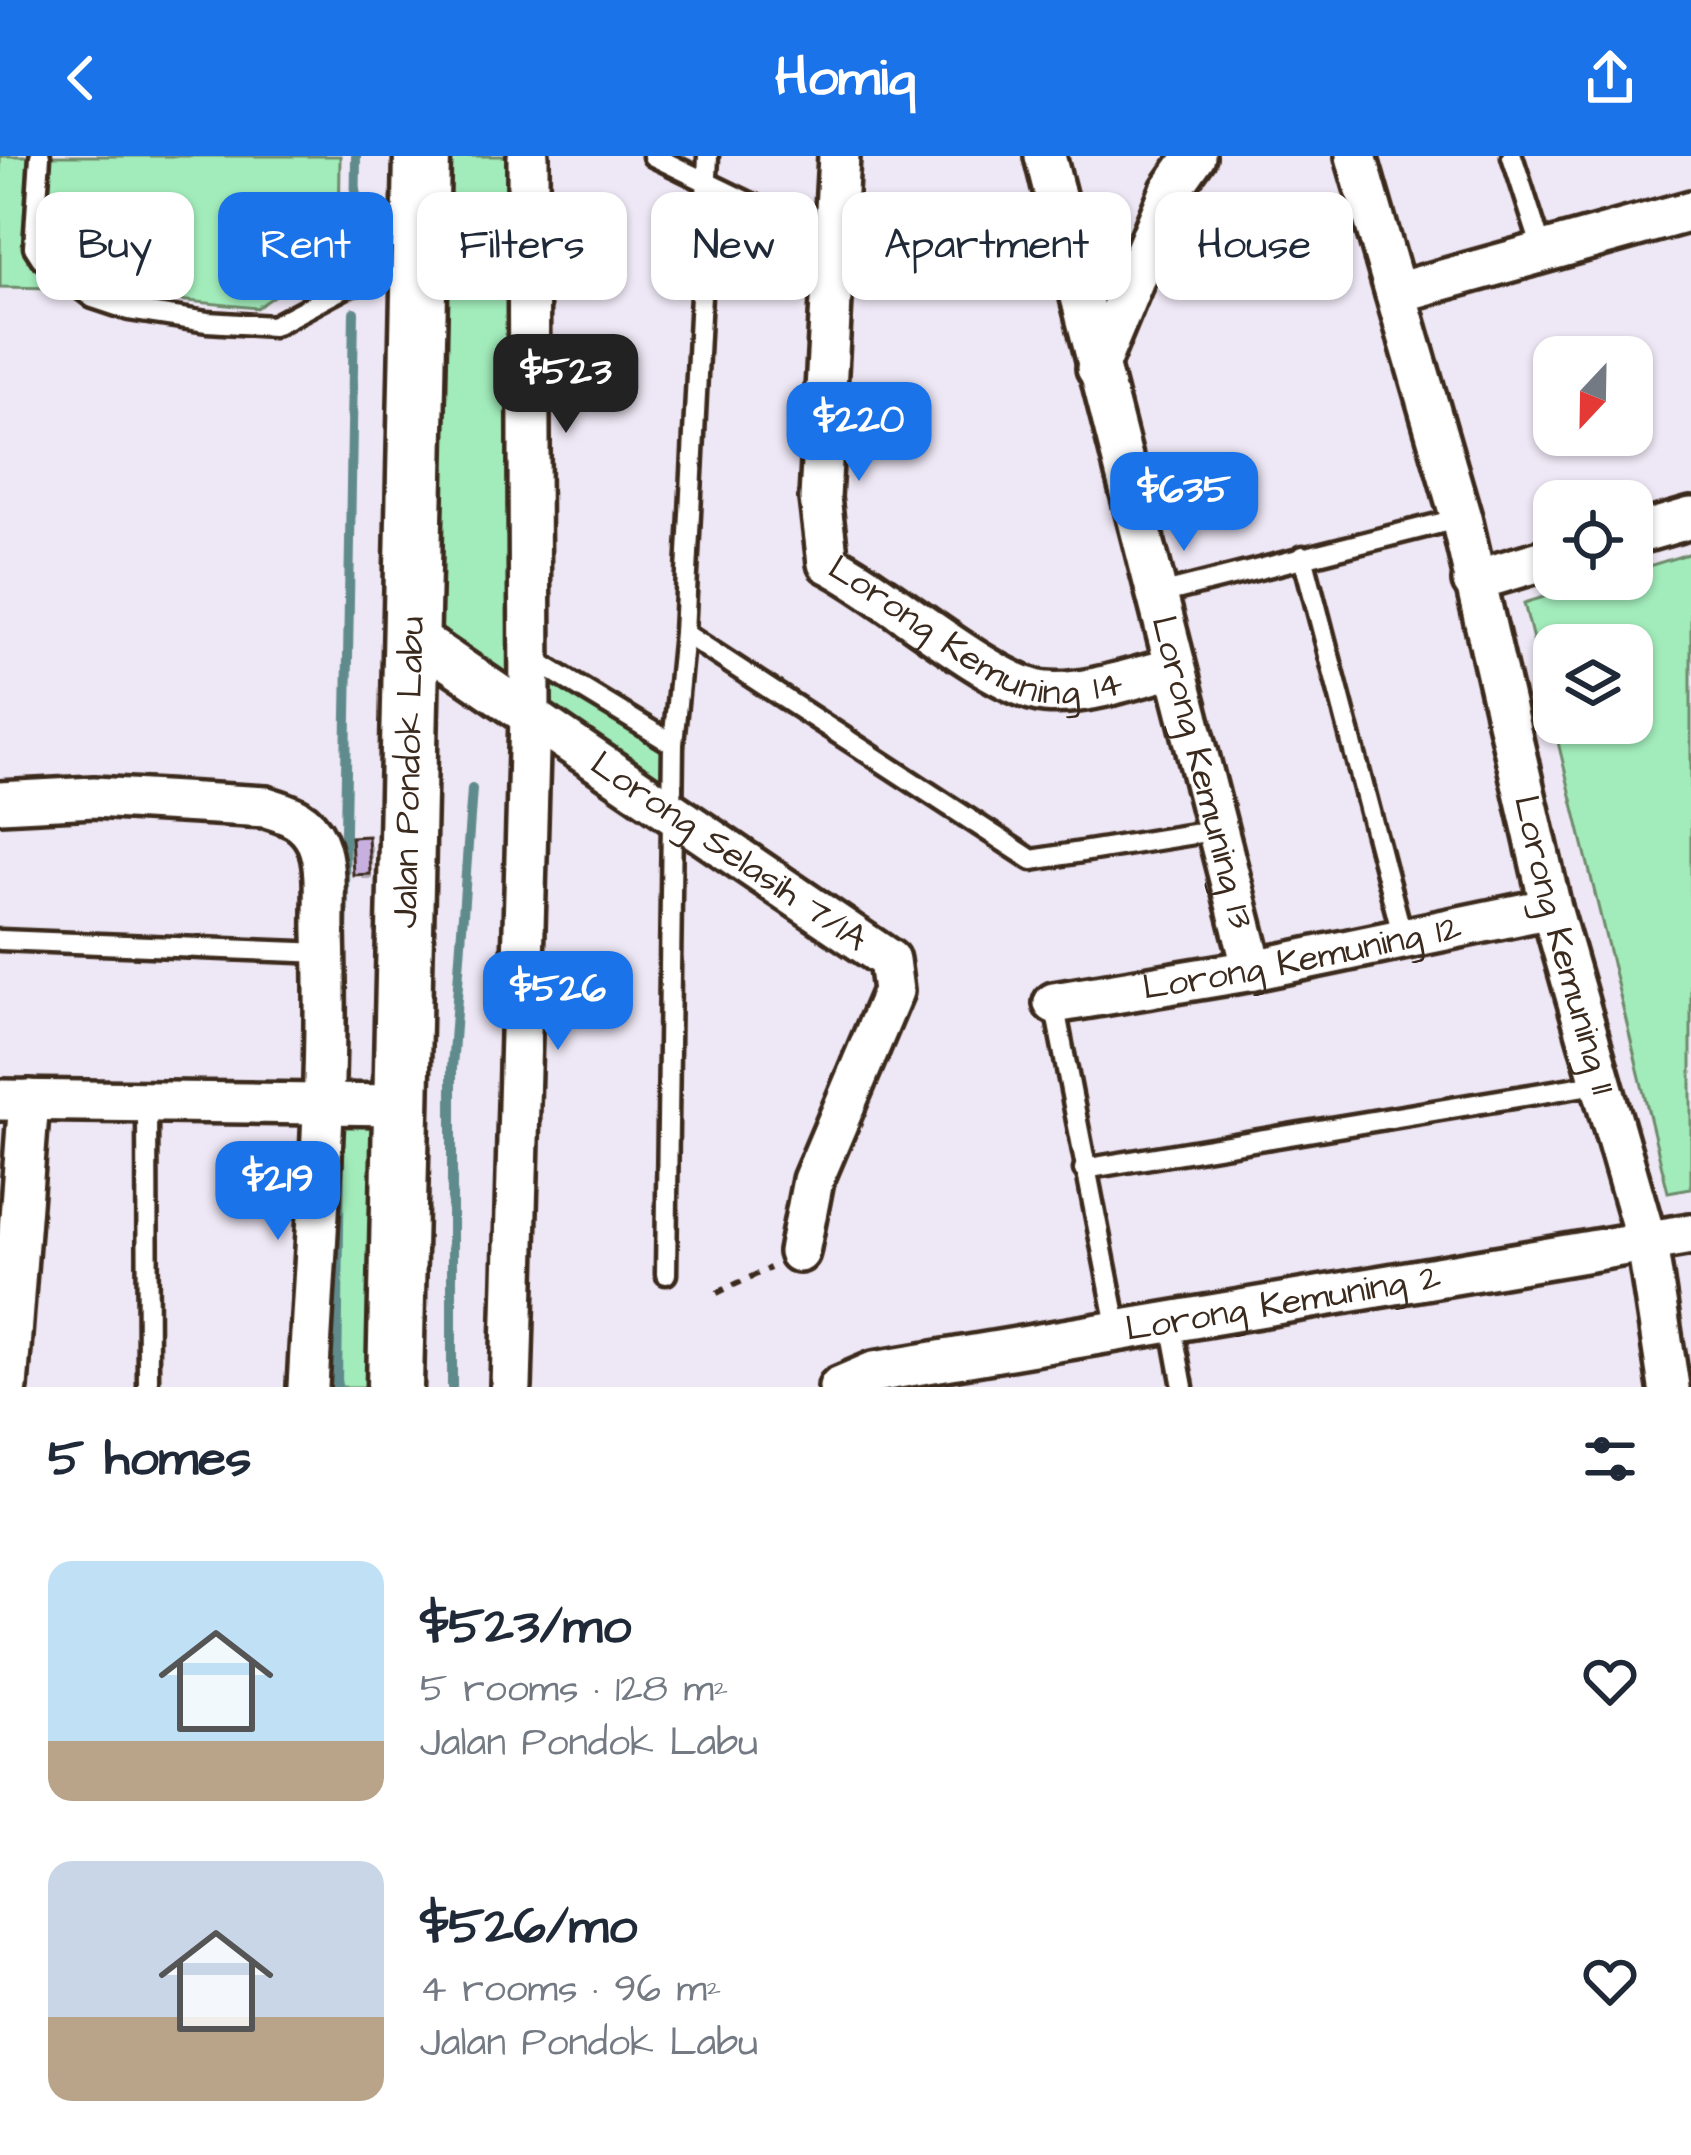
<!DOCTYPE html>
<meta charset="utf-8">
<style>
body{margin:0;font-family:"Architects Daughter",sans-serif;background:#f6f6f7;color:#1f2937;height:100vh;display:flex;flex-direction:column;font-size:45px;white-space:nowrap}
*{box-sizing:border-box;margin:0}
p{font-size:39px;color:#747a83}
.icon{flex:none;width:66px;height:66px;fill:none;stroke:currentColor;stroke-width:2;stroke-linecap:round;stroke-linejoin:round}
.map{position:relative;height:1231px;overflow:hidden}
.details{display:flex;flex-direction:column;background:#fff;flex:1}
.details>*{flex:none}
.banner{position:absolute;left:36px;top:36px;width:1620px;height:108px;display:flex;gap:24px}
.needle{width:78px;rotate:202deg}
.fabs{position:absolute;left:1533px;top:180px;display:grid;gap:24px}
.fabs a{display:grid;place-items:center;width:120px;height:120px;border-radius:24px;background:#fff;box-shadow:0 3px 9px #0004;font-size:60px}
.price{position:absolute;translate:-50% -102px;padding:0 27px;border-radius:24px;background:#1a73e8;color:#fff;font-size:39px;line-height:78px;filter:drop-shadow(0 3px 6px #0008)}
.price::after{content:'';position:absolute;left:50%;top:72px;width:36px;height:27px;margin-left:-18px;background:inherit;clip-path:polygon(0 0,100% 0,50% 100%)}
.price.on{background:#222;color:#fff}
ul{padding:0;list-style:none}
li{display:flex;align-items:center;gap:36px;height:300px;padding:0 48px}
li span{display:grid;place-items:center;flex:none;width:336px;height:240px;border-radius:24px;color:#555}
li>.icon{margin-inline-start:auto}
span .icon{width:144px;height:144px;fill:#fffc;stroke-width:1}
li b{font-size:51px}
h2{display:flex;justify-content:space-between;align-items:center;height:144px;padding:0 48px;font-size:51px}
.pill{padding:0 42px;border-radius:24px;background:#fff;box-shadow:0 3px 9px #0004;font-size:42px;line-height:108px}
.pill.on{background:#1a73e8;color:#fff}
header{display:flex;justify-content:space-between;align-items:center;height:156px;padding:0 48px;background:#1a73e8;color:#fff;font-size:54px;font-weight:800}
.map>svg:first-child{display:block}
</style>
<header><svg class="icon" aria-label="back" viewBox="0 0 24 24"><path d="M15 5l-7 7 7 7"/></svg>Homiq<svg class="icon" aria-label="share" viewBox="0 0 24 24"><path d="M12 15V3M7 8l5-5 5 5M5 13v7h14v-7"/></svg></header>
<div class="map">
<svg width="1691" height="1231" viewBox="0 0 1691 1231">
<defs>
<filter id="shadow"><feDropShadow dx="11" dy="11" stdDeviation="0" flood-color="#0004"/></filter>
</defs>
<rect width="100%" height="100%" fill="#eee7f5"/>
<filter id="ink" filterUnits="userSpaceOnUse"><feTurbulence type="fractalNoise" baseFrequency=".00833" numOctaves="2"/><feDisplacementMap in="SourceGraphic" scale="24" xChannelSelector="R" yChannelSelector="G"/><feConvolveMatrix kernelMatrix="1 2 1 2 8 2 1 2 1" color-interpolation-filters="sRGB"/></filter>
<g filter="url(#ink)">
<!-- green -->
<g fill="#a2ecbb" stroke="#6e8b6c" stroke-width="3" fill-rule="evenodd">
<path d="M0 0H340L339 96 257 152 57 132 0 131Z"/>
<path d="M422 0H528L530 501 673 588 672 656 414 481Z"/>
<path d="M1691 397V1032L1668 1036 1524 447 1604 423H1632V415ZM1554 489H1632V567H1554Z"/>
<path d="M324 948 399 949 395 1231H308Z"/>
</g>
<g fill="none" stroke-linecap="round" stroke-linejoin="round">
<!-- stream -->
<g stroke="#618b8c" stroke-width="10">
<path d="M355 83 356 0"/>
<path d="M343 789 354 156"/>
<path d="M337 1231 340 996"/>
<path d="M452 1231V912L472 633"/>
</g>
</g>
<!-- building -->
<path fill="#c7b0df" stroke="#3b2a1e" stroke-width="3" filter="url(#shadow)" d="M368 680 370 718 353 719 351 681Z"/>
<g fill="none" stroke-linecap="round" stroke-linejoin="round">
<defs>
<g id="service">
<path d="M40 0 34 91 41 102 93 142 129 154 207 166 273 170 348 130 415 117"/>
<path d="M653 0 836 89"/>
<path d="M1512 0 1543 96"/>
<path d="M1303 400 1403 782"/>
<path d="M1156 439 1461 362"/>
<path d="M684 477 1032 704 1218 674"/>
<path d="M530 501 673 588"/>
<path d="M0 784 325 797"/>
<path d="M1054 847 1118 1175"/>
<path d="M147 945 148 1231"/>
<path d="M1084 1013 1602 927"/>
<path d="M666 1118 673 588 684 477 708 0"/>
<path d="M1171 1166 1183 1231"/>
</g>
<g id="minor">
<path id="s1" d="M839 0 820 342 828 407C883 434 993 531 1045 536 1086 540 1135 521 1175 512"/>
<path id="s2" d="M1045 0 1253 814"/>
<path id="s3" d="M1356 0 1461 362 1551 752 1647 1087 1669 1231"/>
<path d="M1396 137 1691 55"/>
<path d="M1097 212 1171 34 1195 0"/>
<path d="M1632 379 1691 362"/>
<path d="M1473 425 1554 401"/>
<path id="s4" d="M414 481 889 804 893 835 813 1024 799 1096"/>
<path d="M0 646 94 641 266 651C289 658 306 663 317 686 328 712 323 749 324 777 329 929 316 1080 308 1231"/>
<path id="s5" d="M1054 847 1253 814 1551 752"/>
<path d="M0 944 399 949"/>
<path d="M7 1231 29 944"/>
<path d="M511 1231 530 560 528 0"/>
<path id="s6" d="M839 1231 874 1216 1691 1078"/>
</g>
<g id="secondary">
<path id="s7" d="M395 1231 422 0"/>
</g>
</defs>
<!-- service casing -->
<use href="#service" stroke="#3b2a1e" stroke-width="27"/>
<!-- minor casing -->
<use href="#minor" stroke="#3b2a1e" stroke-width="48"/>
<!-- secondary casing -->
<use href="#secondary" stroke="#3b2a1e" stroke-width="63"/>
<!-- path -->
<path stroke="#3b2a1e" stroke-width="6" stroke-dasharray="9 9" stroke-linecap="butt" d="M717 1137 770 1112"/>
<!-- service -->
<use href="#service" stroke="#fff" stroke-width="18"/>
<!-- minor -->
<use href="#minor" stroke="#fff" stroke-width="39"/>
<!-- secondary -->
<use href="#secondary" stroke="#fff" stroke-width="54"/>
</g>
</g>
<g text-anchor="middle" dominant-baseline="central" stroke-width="9" stroke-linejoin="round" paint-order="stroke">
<!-- street labels -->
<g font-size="36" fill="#3b2a1e" stroke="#fff">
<text stroke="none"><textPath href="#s1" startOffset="576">Lorong Kemuning 14</textPath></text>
<text stroke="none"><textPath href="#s7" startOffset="615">Jalan Pondok Labu</textPath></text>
<text stroke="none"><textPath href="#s2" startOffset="636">Lorong Kemuning 13</textPath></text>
<text stroke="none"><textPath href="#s4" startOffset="381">Lorong Selasih 7/1A</textPath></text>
<text stroke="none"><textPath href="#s3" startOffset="816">Lorong Kemuning 11</textPath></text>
<text stroke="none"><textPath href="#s5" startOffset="252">Lorong Kemuning 12</textPath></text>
<text stroke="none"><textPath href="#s6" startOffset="453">Lorong Kemuning 2</textPath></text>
</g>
</g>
</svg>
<div class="fabs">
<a><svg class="needle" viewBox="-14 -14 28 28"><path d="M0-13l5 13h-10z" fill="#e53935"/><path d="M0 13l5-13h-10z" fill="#747a83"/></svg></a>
<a><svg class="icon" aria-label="locate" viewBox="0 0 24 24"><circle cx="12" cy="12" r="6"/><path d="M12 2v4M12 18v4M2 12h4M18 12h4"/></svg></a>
<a><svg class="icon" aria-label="layers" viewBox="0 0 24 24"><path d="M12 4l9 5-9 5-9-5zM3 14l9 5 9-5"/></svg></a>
</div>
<b class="price on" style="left:566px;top:280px">$523</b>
<b class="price" style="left:859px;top:328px">$220</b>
<b class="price" style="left:1184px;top:398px">$635</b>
<b class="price" style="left:558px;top:897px">$526</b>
<b class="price" style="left:278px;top:1087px">$219</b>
<div class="banner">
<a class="pill">Buy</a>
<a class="pill on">Rent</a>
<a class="pill">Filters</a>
<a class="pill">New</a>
<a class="pill">Apartment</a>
<a class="pill">House</a>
</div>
</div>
<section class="details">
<h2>5 homes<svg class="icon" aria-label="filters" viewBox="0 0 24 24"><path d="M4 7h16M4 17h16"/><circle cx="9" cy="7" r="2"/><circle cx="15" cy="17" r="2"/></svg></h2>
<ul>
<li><span style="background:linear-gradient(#bfe0f5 75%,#b9a48a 0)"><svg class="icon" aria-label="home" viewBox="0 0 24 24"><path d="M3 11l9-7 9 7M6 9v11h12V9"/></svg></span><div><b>$523/mo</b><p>5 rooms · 128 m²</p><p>Jalan Pondok Labu</p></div><svg class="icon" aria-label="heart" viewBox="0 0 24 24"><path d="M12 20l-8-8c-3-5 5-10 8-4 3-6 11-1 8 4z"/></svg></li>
<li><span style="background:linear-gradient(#c9d6e8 65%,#b9a48a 0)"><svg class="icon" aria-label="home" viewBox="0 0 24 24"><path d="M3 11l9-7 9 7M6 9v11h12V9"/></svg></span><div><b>$526/mo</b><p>4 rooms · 96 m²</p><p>Jalan Pondok Labu</p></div><svg class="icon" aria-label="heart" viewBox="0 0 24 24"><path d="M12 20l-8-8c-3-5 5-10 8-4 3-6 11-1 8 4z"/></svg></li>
</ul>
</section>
